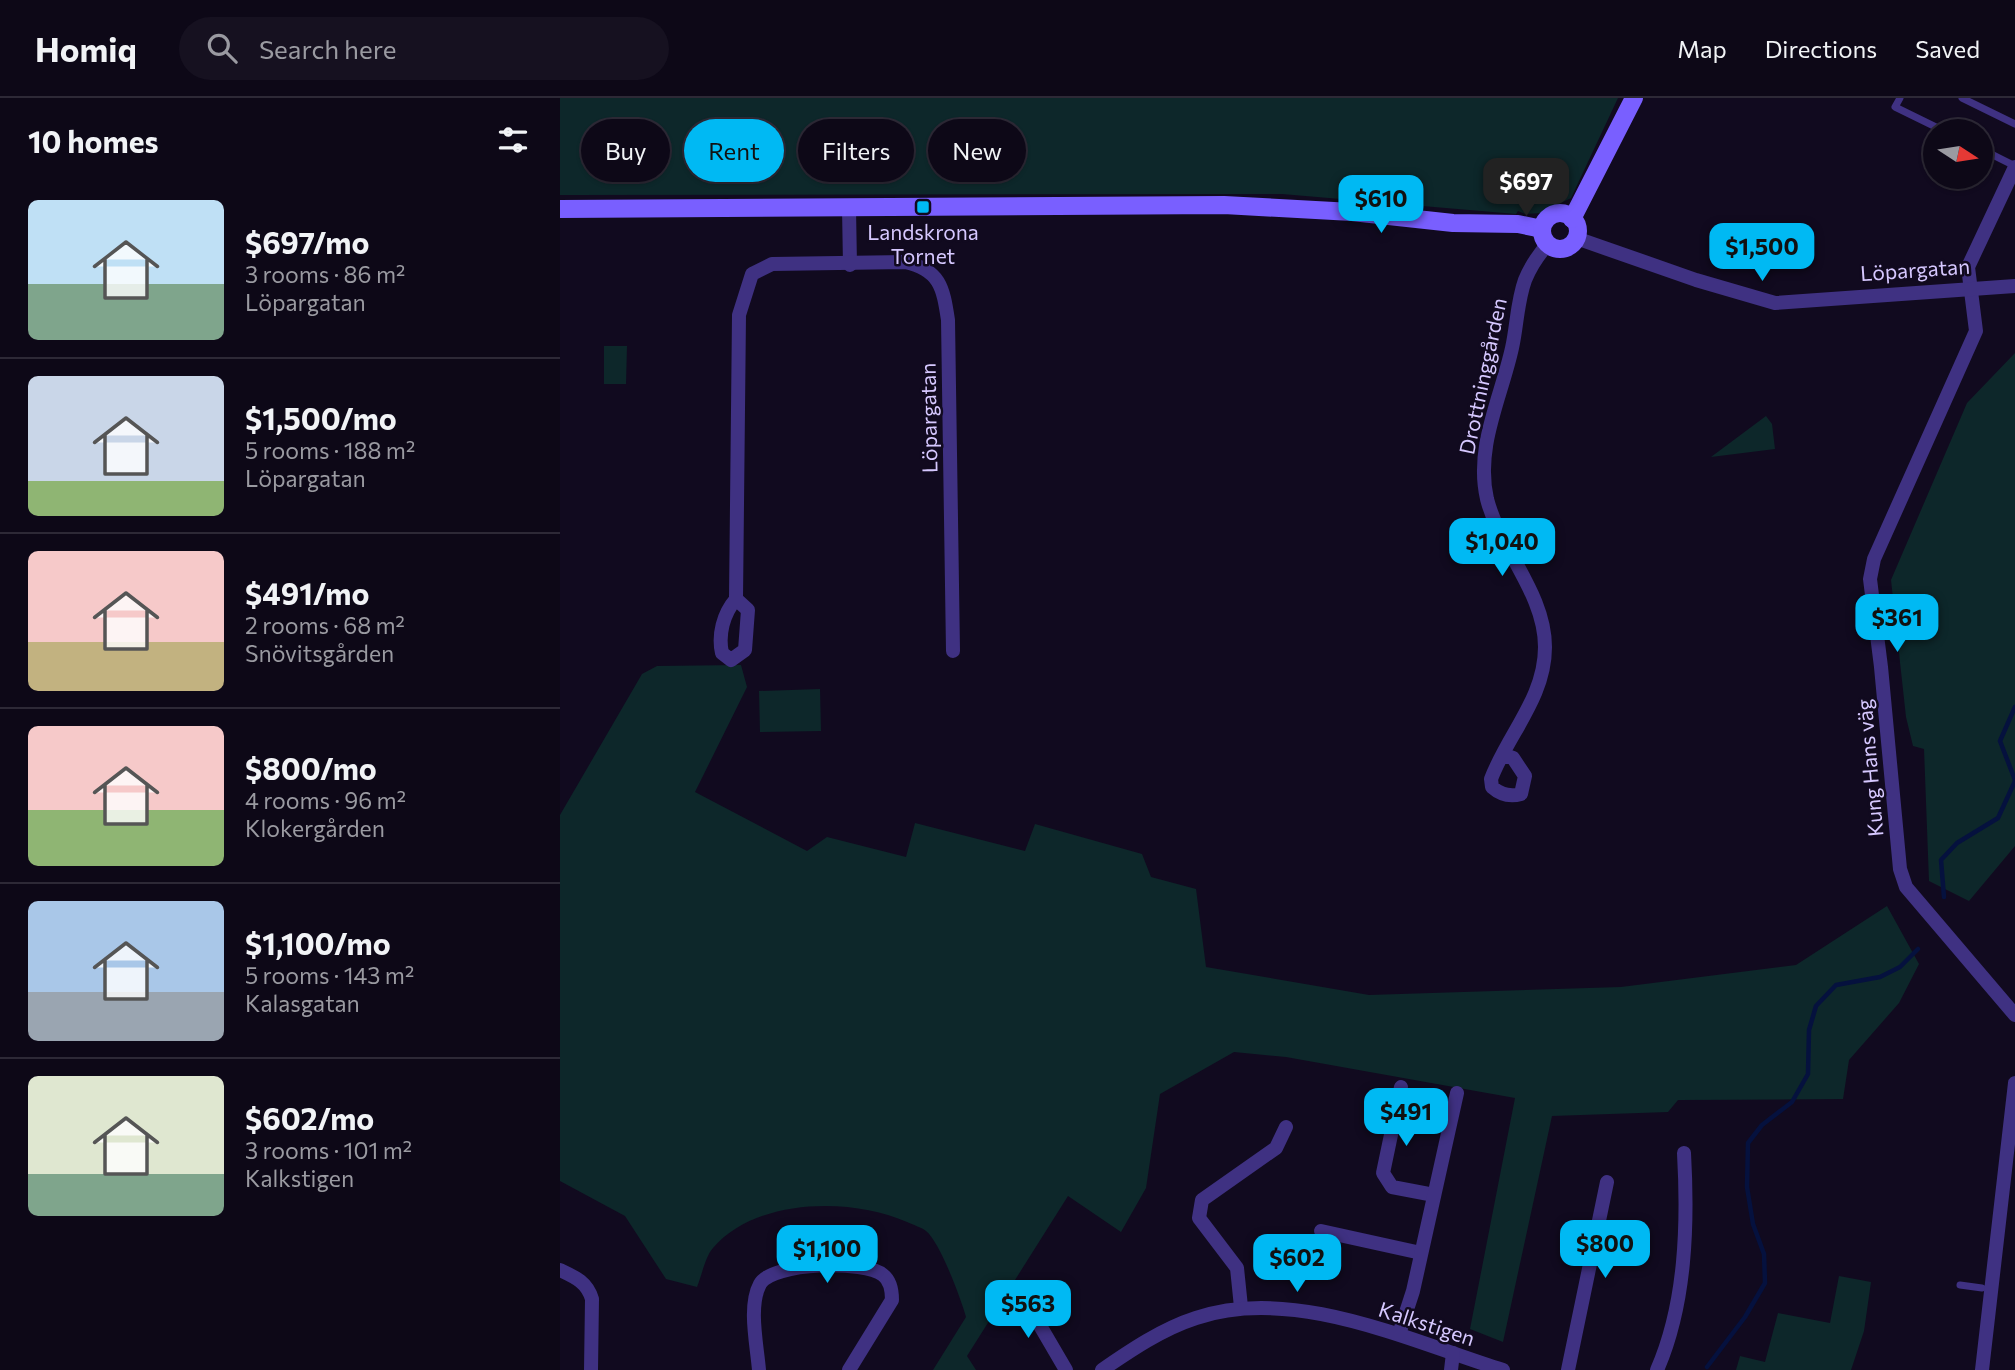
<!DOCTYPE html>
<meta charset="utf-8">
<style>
body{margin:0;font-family:Commissioner,sans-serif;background:#161120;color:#f1f3f6;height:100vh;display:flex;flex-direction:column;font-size:26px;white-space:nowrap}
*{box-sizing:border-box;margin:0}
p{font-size:23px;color:#9a9aa1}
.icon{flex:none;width:38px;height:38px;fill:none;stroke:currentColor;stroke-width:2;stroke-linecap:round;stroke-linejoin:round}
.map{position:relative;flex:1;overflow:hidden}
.panel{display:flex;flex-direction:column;background:#0d0817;width:560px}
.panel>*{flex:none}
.top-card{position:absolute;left:21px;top:21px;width:665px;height:63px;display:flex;gap:14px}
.needle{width:46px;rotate:102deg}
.fabs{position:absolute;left:1363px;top:21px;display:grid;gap:14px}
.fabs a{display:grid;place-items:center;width:70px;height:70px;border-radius:50%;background:#0d0817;box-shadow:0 2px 5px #0004,0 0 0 2px #2d2936;font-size:35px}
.price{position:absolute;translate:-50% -60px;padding:0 16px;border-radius:14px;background:#00b9f3;color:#111;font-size:23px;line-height:46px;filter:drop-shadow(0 2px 4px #0008)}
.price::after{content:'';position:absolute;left:50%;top:42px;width:21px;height:16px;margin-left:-10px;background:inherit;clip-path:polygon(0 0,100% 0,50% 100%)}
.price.active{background:#222;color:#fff}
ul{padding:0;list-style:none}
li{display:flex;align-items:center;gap:21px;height:175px;padding:0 28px}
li+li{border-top:2px solid #2d2936}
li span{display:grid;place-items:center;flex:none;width:196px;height:140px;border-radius:10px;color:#555}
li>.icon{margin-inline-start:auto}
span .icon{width:84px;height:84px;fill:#fffc;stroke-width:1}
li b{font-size:30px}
h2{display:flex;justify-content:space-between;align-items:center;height:84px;padding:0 28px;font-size:30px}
.chip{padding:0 24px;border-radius:32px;background:#0d0817;box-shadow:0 2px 5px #0004,0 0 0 2px #2d2936;font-size:24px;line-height:63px}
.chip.active{background:#00b9f3;color:#111}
header{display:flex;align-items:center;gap:42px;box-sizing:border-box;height:98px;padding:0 35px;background:#0d0817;border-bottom:2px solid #2d2936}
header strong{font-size:33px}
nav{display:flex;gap:38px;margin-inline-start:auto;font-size:24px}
.search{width:490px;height:63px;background:#161120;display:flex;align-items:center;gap:18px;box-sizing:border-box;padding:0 24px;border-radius:38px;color:#9a9aa1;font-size:26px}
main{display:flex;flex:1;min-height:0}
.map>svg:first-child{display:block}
</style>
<header>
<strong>Homiq</strong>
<div class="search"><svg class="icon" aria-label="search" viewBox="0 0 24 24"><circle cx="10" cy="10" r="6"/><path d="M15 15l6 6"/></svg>Search here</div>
<nav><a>Map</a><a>Directions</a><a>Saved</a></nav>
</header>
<main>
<section class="panel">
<h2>10 homes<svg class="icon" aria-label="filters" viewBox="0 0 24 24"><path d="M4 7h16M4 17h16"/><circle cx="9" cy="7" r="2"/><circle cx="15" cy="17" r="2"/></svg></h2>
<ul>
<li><span style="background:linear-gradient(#bfe0f5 60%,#7fa58c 0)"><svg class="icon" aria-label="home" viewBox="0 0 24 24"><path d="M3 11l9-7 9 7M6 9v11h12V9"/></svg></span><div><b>$697/mo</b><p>3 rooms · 86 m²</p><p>Löpargatan</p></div></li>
<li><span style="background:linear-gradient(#c9d6e8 75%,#8fb573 0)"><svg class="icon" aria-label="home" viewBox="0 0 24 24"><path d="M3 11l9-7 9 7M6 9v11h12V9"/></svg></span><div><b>$1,500/mo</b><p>5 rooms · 188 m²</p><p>Löpargatan</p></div></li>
<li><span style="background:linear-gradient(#f6c9c9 65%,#c2b280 0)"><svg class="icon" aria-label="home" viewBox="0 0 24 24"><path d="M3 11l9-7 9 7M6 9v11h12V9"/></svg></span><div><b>$491/mo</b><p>2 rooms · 68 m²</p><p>Snövitsgården</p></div></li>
<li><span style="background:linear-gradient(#f6c9c9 60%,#8fb573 0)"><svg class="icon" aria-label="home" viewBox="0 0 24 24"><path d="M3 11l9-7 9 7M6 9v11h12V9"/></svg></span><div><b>$800/mo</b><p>4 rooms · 96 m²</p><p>Klokergården</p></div></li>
<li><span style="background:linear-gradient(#a9c7e8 65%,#9aa5b1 0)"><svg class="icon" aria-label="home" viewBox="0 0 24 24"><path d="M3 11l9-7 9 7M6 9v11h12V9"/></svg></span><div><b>$1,100/mo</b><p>5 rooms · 143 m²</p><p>Kalasgatan</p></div></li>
<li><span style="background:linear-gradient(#dfe7d0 70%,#7fa58c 0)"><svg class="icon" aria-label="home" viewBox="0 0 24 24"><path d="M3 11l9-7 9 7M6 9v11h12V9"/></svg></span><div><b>$602/mo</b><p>3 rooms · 101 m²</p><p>Kalkstigen</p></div></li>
</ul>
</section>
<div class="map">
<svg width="1455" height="1272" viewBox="0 0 1455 1272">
<rect width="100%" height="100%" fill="#110a1f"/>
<!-- green -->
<g fill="#0d272a">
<path d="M0 0H1058L1011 100 981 115 965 116 958 113 956 116 722 96 0 97Z"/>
<path d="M44 248H67L66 286H44Z"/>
<path d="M1455 255V748L1409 803 1369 783 1364 651 1353 648 1346 619 1331 482 1407 305Z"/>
<path d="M1206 318 1212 326 1215 351 1151 359Z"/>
<path d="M181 567 187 589 135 694 247 753 267 739 346 759 355 725 465 753 475 726 582 756 591 779 636 791 646 869 809 897 1061 889 1236 867 1327 808 1359 866 1339 905 1289 962 1283 1001 1118 1002 1108 1014 992 1018 943 1244 910 1231 955 1000 726 959 674 954 600 996 586 1090 561 1134 508 1098 407 1258 416 1272H373L406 1219C401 1201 380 1144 366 1133 361 1129 353 1127 347 1124 291 1099 196 1100 153 1150 145 1159 142 1177 137 1189L106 1181 65 1118 0 1083V717L82 576 97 568Z"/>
<path d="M260 591 261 633 200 634 199 593Z"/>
<path d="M1279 1178 1311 1184 1304 1233 1291 1272H1176L1180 1258 1205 1264 1218 1215 1270 1225Z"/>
</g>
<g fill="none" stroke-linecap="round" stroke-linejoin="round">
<!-- stream -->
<g stroke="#05113e" stroke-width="4.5">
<path d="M1455 609 1440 643 1455 682"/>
<path d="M1384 799 1381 762 1397 745 1438 720 1455 683"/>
<path d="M1147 1269 1185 1219 1205 1185 1204 1156 1193 1126 1187 1089 1188 1045 1202 1027 1232 1004 1248 976 1249 932 1256 908 1276 887 1320 879 1340 869 1358 851"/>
</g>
<!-- lane -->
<g stroke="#3f3182" stroke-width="7">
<path d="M1340 0 1335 9 1384 33"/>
<path d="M1402 0 1455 26"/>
<path d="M1421 51 1455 68"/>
<path d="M1400 1187 1422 1190"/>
</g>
<!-- street -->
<g stroke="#3f3182" stroke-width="14">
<path d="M1455 69 1408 169 1416 233 1314 461 1310 481 1321 569 1340 771 1346 789 1455 917"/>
<path d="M289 110 290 167"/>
<path d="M1016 140 1136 182 1215 205 1455 188"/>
<path d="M176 501C163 516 158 537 162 555L171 562 185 552 188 512 176 501 179 217 192 176 212 166 345 164C380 172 383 189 388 222L393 553"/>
<path d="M944 657 953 660 965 678 961 696C950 699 941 697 932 689L931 681C948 636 985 600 985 549 985 495 940 452 927 401 915 349 941 300 952 250 957 228 957 204 965 182 970 170 979 156 988 146"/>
<path d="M841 989 823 1075 832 1089 874 1097"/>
<path d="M761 1133 861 1155"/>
<path d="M0 1172C15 1179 27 1184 32 1201L31 1272"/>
<path d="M475 1198V1219L506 1272"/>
<path d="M681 1209 677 1170 639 1120 642 1102 716 1050 726 1029"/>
<path d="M839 1236 853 1193 897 995"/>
<path d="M199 1272C197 1247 188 1208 200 1186 212 1164 306 1162 323 1177 331 1183 332 1193 332 1202L289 1272"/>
<path d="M542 1272C571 1252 602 1231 636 1220 733 1187 850 1243 943 1272"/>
<path d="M891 1272 893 1255"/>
<path d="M1008 1272 1047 1084"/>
<path d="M1097 1272C1126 1206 1128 1126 1124 1055"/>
<path d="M1422 1272 1455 985"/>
</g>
<!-- secondary -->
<g stroke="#795fff" stroke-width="18">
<path d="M0 111 664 107 792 114 893 125 958 126 982 131"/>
<circle cx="1000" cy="133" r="18"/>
<path d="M1012 121 1074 0"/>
</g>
</g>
<!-- markers -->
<rect fill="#00b9f3" stroke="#110a1f" stroke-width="2.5" x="356" y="102" width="14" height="14" rx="3.5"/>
<g text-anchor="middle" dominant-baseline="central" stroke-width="5" stroke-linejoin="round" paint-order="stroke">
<!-- poi labels -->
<g font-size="21" fill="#d6c8ff" stroke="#110a1f">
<text x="363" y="133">Landskrona<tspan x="363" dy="24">Tornet</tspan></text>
</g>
<!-- street labels -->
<g font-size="21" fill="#d6c8ff" stroke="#110a1f">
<text transform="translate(1355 171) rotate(-4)">Löpargatan</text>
<text transform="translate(922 278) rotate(-78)">Drottninggården</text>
<text transform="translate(368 320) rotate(-91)">Löpargatan</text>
<text transform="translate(1309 670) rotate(-95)">Kung Hans väg</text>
<text transform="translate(867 1225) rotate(18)">Kalkstigen</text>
</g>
</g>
</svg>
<div class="fabs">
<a><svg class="needle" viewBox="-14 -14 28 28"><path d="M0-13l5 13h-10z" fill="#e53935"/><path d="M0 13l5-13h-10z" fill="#9a9aa1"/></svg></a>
</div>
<b class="price active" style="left:966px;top:120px">$697</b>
<b class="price" style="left:821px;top:137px">$610</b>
<b class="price" style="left:1202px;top:185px">$1,500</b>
<b class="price" style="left:942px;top:480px">$1,040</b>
<b class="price" style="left:1337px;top:556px">$361</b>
<b class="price" style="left:846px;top:1050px">$491</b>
<b class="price" style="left:1045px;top:1182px">$800</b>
<b class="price" style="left:267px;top:1187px">$1,100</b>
<b class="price" style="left:737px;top:1196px">$602</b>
<b class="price" style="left:468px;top:1242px">$563</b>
<div class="top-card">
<a class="chip">Buy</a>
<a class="chip active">Rent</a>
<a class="chip">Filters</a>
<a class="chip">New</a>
</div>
</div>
</main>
